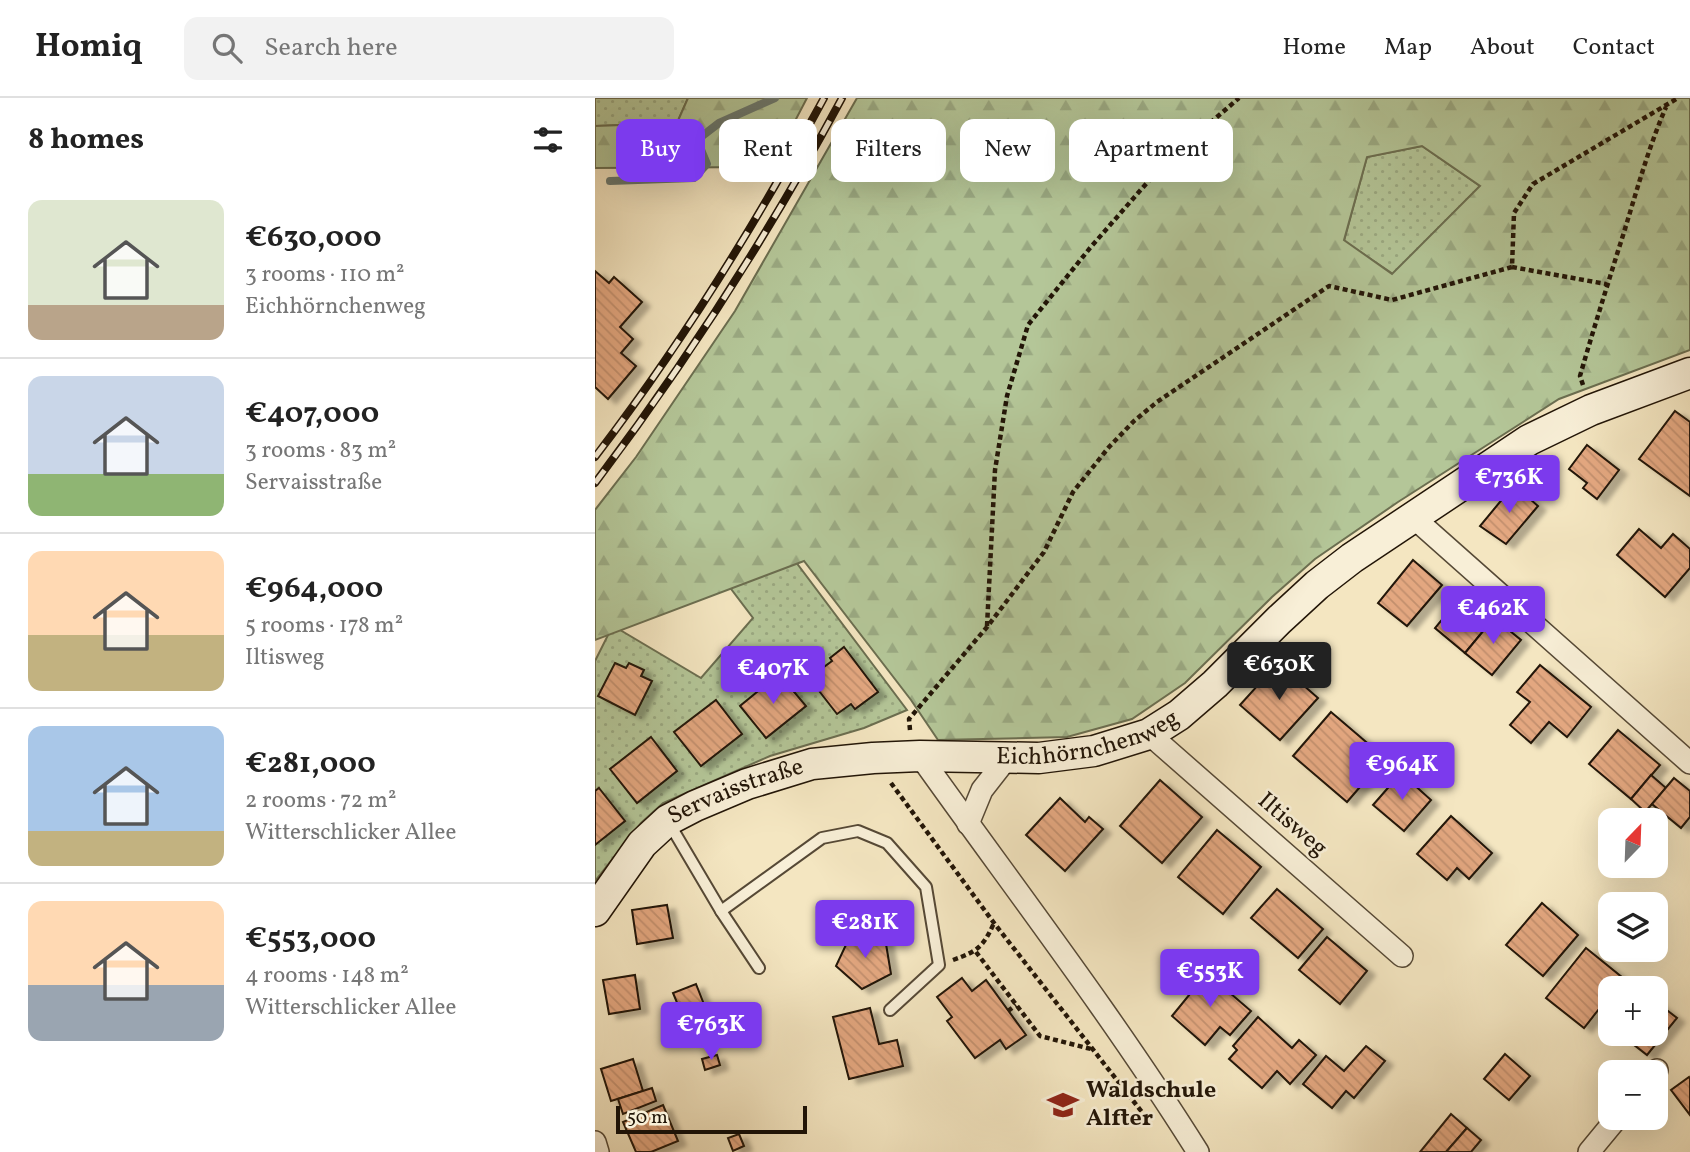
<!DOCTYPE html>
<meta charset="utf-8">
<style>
body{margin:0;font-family:Vollkorn,serif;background:#f2f2f2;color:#222;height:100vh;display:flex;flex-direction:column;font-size:26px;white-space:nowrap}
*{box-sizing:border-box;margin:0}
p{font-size:23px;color:#767676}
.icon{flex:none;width:38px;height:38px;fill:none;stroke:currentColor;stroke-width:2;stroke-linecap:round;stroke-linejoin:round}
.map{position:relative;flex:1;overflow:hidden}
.details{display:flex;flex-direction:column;background:#fff;width:595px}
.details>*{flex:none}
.banner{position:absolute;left:21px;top:21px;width:665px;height:63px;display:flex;gap:14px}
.needle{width:46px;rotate:23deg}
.controls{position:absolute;left:1003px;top:710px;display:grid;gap:14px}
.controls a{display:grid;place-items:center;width:70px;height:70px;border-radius:14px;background:#fff;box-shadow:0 7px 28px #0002;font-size:35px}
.scale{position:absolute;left:21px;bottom:18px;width:191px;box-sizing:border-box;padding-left:7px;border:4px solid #221507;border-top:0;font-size:19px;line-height:24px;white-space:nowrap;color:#221507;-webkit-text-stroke:5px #f8efd7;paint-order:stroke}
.price{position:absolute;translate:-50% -60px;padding:0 16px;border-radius:7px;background:#7c3aed;color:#fff;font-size:23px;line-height:46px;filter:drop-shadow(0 2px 4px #0008)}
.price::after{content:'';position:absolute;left:50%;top:42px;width:21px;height:16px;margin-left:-10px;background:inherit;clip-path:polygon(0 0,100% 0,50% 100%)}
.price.on{background:#222;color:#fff}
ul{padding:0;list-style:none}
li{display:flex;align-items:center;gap:21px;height:175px;padding:0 28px}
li+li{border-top:2px solid #e0e0e0}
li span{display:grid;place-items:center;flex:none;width:196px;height:140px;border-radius:14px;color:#555}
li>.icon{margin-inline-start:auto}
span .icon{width:84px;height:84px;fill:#fffc;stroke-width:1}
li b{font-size:30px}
h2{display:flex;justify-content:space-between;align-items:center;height:84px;padding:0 28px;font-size:30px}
.pill{padding:0 24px;border-radius:14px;background:#fff;box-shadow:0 7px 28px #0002;font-size:24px;line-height:63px}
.pill.on{background:#7c3aed;color:#fff}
header{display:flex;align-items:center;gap:42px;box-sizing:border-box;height:98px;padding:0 35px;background:#fff;border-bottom:2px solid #e0e0e0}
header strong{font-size:33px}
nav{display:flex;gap:38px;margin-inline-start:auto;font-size:24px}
.search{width:490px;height:63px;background:#f2f2f2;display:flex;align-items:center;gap:18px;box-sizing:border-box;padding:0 24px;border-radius:14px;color:#767676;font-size:26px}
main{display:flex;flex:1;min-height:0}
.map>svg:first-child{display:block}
</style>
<header>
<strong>Homiq</strong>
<div class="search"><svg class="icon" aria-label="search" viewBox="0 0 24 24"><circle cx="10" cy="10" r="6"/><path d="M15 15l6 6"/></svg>Search here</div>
<nav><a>Home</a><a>Map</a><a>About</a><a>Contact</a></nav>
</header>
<main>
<section class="details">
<h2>8 homes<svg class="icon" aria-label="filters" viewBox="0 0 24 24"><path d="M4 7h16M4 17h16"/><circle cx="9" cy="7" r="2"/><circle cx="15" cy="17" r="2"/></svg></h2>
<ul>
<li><span style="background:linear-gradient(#dfe7d0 75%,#b9a48a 0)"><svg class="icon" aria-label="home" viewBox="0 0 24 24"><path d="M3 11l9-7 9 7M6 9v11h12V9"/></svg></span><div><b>€630,000</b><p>3 rooms · 110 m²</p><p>Eichhörnchenweg</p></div></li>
<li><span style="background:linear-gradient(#c9d6e8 70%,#8fb573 0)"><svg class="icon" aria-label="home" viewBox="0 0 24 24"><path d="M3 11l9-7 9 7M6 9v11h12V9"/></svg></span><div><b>€407,000</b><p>3 rooms · 83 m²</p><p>Servaisstraße</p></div></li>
<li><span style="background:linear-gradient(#ffd9b3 60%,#c2b280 0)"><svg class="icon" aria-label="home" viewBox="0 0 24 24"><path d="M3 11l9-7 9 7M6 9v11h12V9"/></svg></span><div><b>€964,000</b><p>5 rooms · 178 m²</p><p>Iltisweg</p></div></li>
<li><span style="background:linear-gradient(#a9c7e8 75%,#c2b280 0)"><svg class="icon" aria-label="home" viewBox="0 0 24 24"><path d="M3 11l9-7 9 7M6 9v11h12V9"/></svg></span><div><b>€281,000</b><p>2 rooms · 72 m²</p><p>Witterschlicker Allee</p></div></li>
<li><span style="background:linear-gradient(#ffd9b3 60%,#9aa5b1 0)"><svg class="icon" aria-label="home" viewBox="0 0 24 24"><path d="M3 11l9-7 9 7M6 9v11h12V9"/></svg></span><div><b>€553,000</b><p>4 rooms · 148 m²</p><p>Witterschlicker Allee</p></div></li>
</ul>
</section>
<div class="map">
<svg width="1095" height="1054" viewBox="0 0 1095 1054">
<defs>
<pattern id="grass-dots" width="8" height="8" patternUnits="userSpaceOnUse" patternTransform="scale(1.75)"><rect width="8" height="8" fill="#b4c698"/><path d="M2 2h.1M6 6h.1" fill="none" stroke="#9aa982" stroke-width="1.8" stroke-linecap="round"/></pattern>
<pattern id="forest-firs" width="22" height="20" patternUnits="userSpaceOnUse" patternTransform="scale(1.75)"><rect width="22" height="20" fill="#b4c698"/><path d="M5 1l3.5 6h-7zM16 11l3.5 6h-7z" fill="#9aa982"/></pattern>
<pattern id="building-back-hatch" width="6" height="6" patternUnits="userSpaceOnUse" patternTransform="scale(1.75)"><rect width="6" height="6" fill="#e3a780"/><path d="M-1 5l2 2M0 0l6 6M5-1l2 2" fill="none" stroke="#c28f6d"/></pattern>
<filter id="shadow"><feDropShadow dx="8" dy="4.5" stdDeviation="2" flood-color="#0004"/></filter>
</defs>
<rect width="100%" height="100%" fill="#f4e6c1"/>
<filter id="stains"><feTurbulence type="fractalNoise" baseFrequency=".00286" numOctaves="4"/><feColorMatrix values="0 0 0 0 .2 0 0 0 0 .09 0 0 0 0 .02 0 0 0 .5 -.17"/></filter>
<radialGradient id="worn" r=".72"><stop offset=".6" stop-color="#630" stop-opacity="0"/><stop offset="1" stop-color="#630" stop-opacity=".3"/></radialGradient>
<!-- grass -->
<g fill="url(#grass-dots)" stroke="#6b6e50" stroke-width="2">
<path d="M0 0H93L82 25 0 28Z"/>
<path d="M827 48 885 88 798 176 749 143 772 59Z"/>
<path d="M122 359 312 612 269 630 175 658 68 705 46 725 0 783V563L13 537 20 529 106 580 158 520 80 417Z"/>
</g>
<!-- forest -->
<g fill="url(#forest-firs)" stroke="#6b6e50" stroke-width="2" fill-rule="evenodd">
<path d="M93 0H212L176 69 0 70V28L82 25Z"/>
<path d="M262 0H1095V252L964 301 803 404 720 461 677 499 590 585 537 621 472 639 343 642 316 602 209 463 0 542V412L41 359 140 213ZM827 48 885 88 797 176 749 142 772 59Z"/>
</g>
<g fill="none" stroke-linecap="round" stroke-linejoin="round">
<!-- stream -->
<path stroke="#6b7a71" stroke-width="8" d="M15 83 99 80 112 66 102 42 124 25 180 0"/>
</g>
<!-- building -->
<g fill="url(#building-back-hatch)" stroke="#221507" stroke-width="2" filter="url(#shadow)">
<path d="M0 173 14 185 19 179 47 204 25 229 38 241 26 255 41 268 13 301 0 289Z"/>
<path d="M1080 313 1095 324V398L1044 361Z"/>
<path d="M992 347 1024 372 1002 401 988 390 992 385 974 371Z"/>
<path d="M919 387 943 408 911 446 885 428Z"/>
<path d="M1044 431 1066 450 1078 436 1095 451V470L1070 499 1022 457Z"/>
<path d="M818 462 847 487 812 528 783 505Z"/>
<path d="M869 495 899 520 870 555 840 530Z"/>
<path d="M899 520 926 542 897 577 870 555Z"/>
<path d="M249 549 283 594 260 611 256 606 242 616 214 580 237 563 235 560Z"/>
<path d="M20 565 31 570 34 565 49 572 46 578 57 583 40 617 3 598Z"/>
<path d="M683 565 723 600 685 642 645 607Z"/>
<path d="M945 567 996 609 972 639 954 624 936 645 915 627 935 604 922 594Z"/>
<path d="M184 576 211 608 171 640 145 608Z"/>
<path d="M121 602 147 636 106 668 79 634Z"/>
<path d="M736 614 790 660 752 704 698 658Z"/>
<path d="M1023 632 1065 667 1036 701 994 666Z"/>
<path d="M56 639 82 673 42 705 15 671Z"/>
<path d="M806 675 836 702 809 733 778 707Z"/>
<path d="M1056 677 1071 690 1050 714 1036 701Z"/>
<path d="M1079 680 1095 693V719L1086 730 1057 706Z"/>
<path d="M565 682 607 719 567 765 525 728Z"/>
<path d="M4 690 30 723 0 747V693Z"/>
<path d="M465 700 490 724 494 719 508 731 470 773 431 737Z"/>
<path d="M856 718 897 755 874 781 862 770 852 782 822 756Z"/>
<path d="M622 732 666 769 628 816 583 779Z"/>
<path d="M682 791 728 831 703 860 656 820Z"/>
<path d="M947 805 983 837 948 878 911 847Z"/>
<path d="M72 807 78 840 42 846 37 812Z"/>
<path d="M256 836 290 840 296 876 267 891 241 868Z"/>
<path d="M732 839 772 873 745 906 704 872Z"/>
<path d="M991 850 1028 880 1020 891H1015V897L989 930 951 900Z"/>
<path d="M607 871 656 913 635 937 625 929 610 947 577 918 595 896 589 892Z"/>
<path d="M40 877 45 911 14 916 8 882Z"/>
<path d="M367 880 377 893 391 882 431 937 411 951 405 942 380 960 352 923 357 919 342 899Z"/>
<path d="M101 886 110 909 88 919 78 895Z"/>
<path d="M1060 903 1082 920 1052 957 1025 936H1060Z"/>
<path d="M275 910 284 946 302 942 308 968 254 981 238 919Z"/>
<path d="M663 919 697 950 704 942 721 957 695 986 682 973 667 990 634 961 642 952 638 948Z"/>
<path d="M771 948 790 963 759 1000 751 993 737 1010 708 986 731 958 749 973Z"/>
<path d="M910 956 935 978 914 1002 889 981Z"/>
<path d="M122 957 125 967 110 972 107 961Z"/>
<path d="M38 961 48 993 16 1003 6 971Z"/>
<path d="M1094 979 1095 981V1017L1076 992Z"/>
<path d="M57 990 61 1003 28 1016 23 1001Z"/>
<path d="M68 1007 83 1043 56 1054H41L28 1024Z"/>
<path d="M856 1016 872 1030 851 1054H825Z"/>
<path d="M872 1030 886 1042 876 1054H851Z"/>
<path d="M144 1036 149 1048 138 1053 133 1040Z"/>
</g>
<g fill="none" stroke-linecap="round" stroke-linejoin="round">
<defs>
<g id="lane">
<path d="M74 725 126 813 164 870"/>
<path d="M126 813 227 740 263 733 292 745 331 789 344 867 295 912"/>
</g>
<g id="street">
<path d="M819 420 1095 665"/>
<path d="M554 636 807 858"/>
<path d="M325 658C419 790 517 917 603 1054"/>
<path d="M373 726 387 692 412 660"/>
<path d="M1060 975 1062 972"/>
<path d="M0 1044 3 1054"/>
<path d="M994 1054 1022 1020"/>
</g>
<g id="secondary">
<path id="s1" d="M0 813 47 746 73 722 100 708 152 686 217 666 278 660 325 658 444 660 499 653 554 636 584 617 620 586 684 522 722 487 757 460 934 342 996 312 1095 275"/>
</g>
</defs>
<!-- lane casing -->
<use href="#lane" stroke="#564936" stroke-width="14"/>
<!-- street casing -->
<use href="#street" stroke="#564936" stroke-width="24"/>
<!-- secondary casing -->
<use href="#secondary" stroke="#221507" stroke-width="33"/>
<!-- path -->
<g stroke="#221507" stroke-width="4.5" stroke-dasharray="5 3.5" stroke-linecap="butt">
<path d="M917 169 1011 186"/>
<path d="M988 287 985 278C997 236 1010 195 1023 153 1039 104 1050 58 1071 9"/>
<path d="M392 528 400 372 412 298 433 227 495 150 571 63 644 0"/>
<path d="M315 632 314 621 392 529 449 454 478 394 514 349 539 323 562 304 734 188 797 202 917 169 919 115 938 86 1083 0"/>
<path d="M296 685 399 825 550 1018"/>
<path d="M381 854 445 938 496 951"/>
<path d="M358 862C383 853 388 849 399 825"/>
<path d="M413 913 421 907"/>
</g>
<!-- lane -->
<use href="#lane" stroke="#f8efd7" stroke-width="10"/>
<!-- street -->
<use href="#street" stroke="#f8efd7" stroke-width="21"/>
<!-- secondary -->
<use href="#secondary" stroke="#f8efd7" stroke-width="30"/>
<defs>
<g id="rail">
<path d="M0 359C86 247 162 124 229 0"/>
<path d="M0 385C92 263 175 134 247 0"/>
</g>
</defs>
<!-- rail casing -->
<use href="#rail" stroke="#221507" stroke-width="8"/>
<!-- rail -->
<use href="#rail" stroke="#f8efd7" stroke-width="5" stroke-dasharray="16" stroke-linecap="butt"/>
</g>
<!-- icons -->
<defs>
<symbol id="school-bare" viewBox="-9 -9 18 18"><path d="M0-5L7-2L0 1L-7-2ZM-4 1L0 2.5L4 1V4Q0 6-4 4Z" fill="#8f2418" stroke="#f8efd7" stroke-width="2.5" paint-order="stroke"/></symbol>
</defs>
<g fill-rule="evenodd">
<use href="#school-bare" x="446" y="985" width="44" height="44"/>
</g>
<g text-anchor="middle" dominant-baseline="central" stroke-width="5" stroke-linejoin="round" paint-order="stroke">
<!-- street labels -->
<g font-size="24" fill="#221507" stroke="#f8efd7">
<text stroke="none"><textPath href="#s1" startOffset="551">Eichhörnchenweg</textPath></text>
<text stroke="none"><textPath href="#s1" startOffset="191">Servaisstraße</textPath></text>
<text transform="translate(697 727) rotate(41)">Iltisweg</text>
</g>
<!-- poi labels -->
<g font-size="24" font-weight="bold" fill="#221507" stroke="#f8efd7" text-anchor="start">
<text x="491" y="993">Waldschule<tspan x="491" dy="28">Alfter</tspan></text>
</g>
</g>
<rect width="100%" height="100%" filter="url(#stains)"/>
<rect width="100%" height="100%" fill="url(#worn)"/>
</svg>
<div class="controls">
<a><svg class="needle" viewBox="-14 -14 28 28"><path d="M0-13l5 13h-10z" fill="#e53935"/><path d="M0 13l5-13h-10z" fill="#767676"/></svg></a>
<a><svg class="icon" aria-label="layers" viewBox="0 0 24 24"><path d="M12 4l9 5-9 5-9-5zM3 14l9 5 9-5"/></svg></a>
<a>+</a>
<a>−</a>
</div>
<div class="scale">50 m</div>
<b class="price" style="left:914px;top:417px">€736K</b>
<b class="price" style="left:898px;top:548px">€462K</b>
<b class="price on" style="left:684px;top:604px">€630K</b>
<b class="price" style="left:178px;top:608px">€407K</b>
<b class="price" style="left:807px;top:704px">€964K</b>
<b class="price" style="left:270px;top:862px">€281K</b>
<b class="price" style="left:615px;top:911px">€553K</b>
<b class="price" style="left:116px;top:964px">€763K</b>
<div class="banner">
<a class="pill on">Buy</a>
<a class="pill">Rent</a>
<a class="pill">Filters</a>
<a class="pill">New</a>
<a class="pill">Apartment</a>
</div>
</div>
</main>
